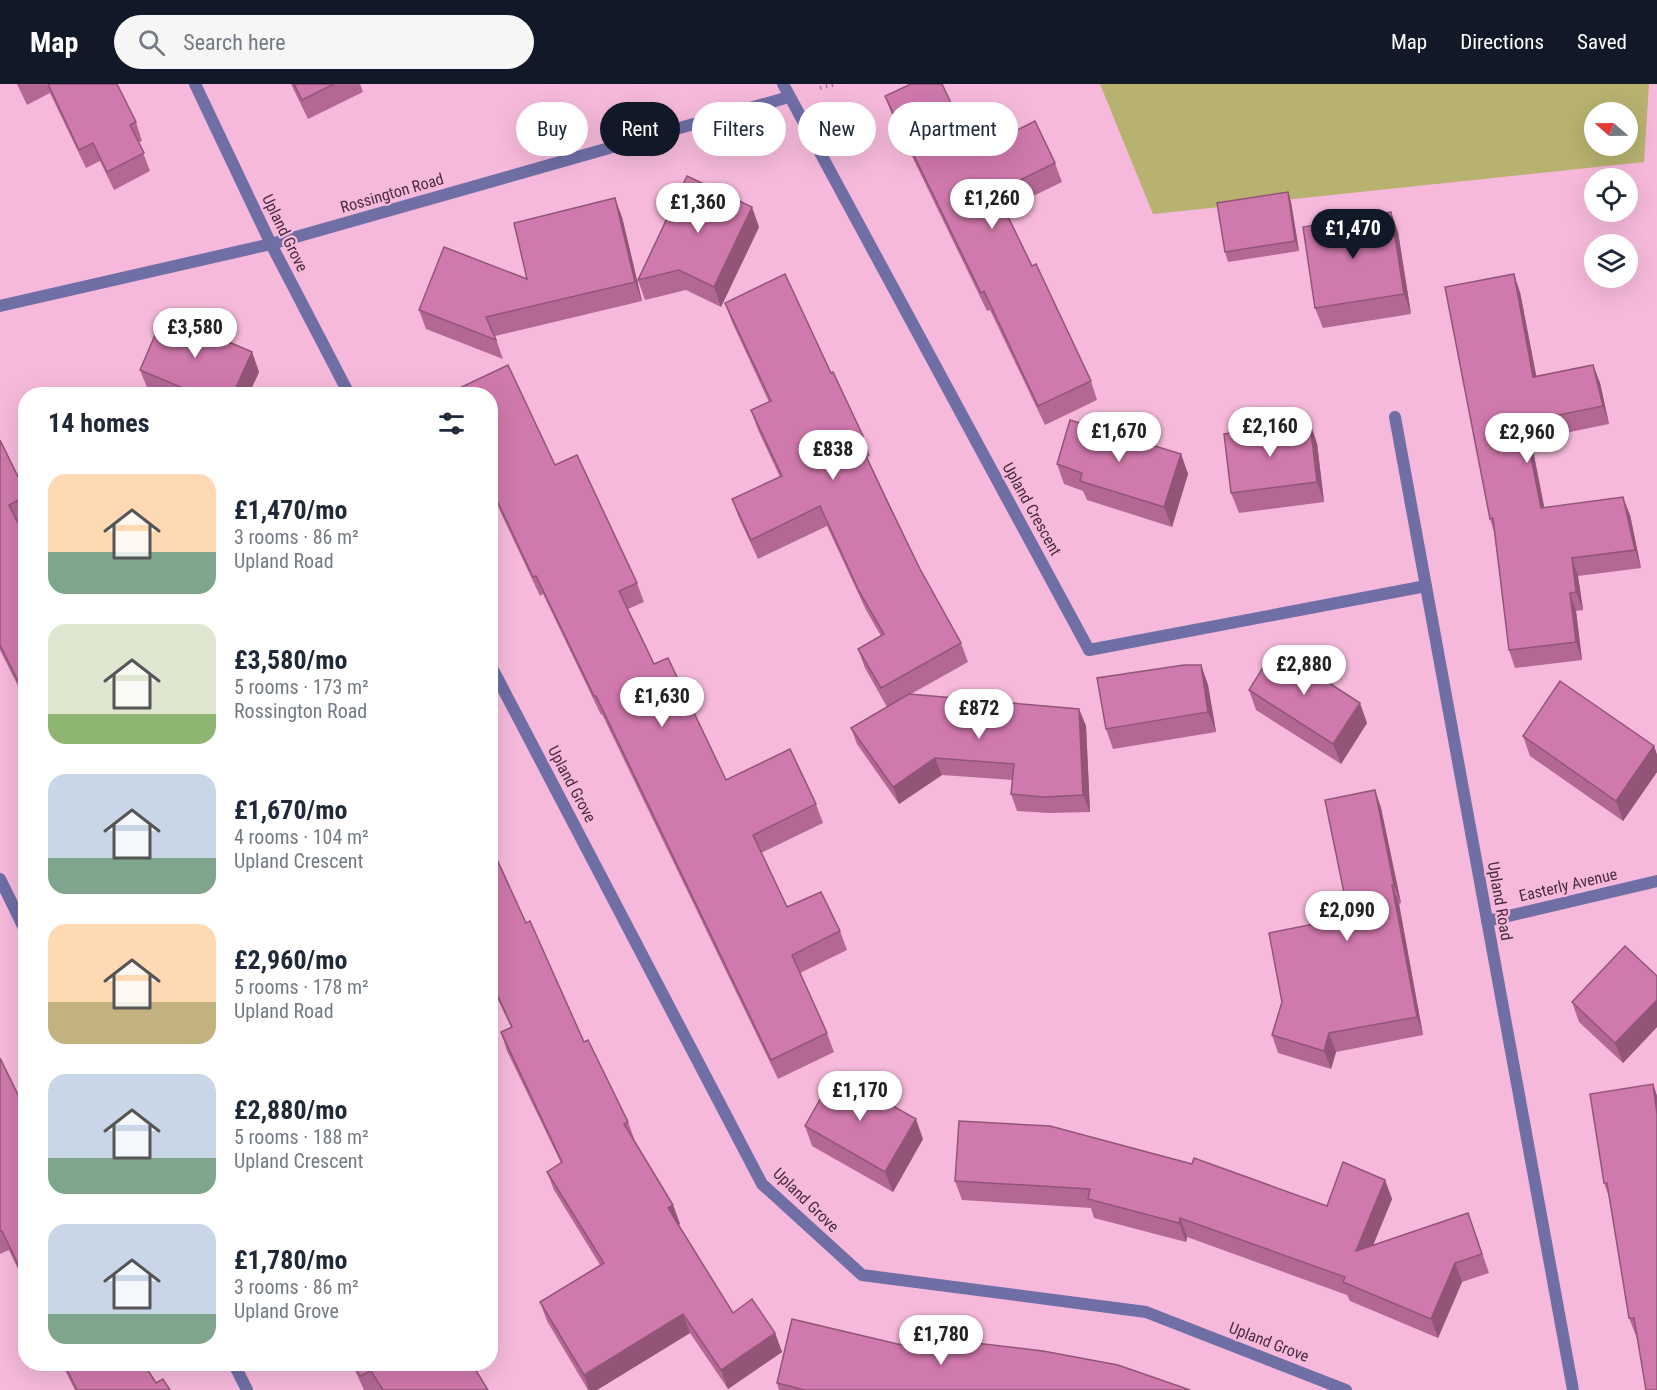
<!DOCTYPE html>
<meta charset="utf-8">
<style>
body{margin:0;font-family:"Roboto Condensed",sans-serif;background:#f6f6f7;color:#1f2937;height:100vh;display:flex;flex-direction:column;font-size:22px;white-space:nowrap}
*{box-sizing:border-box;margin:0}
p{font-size:20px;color:#747a83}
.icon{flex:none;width:33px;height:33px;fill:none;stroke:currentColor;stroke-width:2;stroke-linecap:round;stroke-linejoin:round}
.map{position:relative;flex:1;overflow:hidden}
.details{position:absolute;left:18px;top:303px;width:480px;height:984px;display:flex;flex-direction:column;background:#fff;border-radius:24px;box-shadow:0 6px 24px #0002}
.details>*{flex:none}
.top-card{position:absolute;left:516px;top:18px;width:570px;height:54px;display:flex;gap:12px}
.needle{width:39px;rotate:290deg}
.tools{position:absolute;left:1584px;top:18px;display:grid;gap:12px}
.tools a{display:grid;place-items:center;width:54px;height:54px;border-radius:50%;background:#fff;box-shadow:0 6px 24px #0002;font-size:30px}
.price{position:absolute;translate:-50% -51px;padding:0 14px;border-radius:21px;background:#fff;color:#222;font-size:20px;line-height:39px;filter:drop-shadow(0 2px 3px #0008)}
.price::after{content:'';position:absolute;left:50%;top:36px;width:18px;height:14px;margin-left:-9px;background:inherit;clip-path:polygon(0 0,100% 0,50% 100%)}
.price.active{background:#111827;color:#fff}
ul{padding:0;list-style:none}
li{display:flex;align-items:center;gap:18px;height:150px;padding:0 30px}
li span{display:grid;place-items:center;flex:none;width:168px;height:120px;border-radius:18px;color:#555}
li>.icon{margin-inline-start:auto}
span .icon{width:72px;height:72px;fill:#fffc;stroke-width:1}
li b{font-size:26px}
h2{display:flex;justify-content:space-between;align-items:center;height:72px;padding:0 30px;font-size:26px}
.chip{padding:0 21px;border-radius:27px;background:#fff;box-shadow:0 6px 24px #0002;font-size:21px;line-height:54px}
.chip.active{background:#111827;color:#fff}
header{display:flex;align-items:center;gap:36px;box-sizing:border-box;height:84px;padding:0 30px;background:#111827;color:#fff}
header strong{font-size:28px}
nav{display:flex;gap:33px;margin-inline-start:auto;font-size:21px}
.search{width:420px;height:54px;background:#f6f6f7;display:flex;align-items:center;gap:15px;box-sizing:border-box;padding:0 21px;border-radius:33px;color:#747a83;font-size:22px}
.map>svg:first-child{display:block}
</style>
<header>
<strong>Map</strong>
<div class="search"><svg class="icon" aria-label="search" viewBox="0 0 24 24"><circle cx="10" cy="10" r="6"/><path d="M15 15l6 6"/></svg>Search here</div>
<nav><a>Map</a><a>Directions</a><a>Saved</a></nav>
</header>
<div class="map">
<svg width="1657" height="1306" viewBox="0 0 1657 1306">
<rect width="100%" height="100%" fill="#f6b9db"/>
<!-- green -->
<path fill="#b7b26f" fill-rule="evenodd" d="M1100 0H1649L1644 78 1153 130ZM1594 28H1628V62H1594Z"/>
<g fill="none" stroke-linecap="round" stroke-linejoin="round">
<!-- path -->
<path stroke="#ac7c97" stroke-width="4" stroke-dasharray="1.5 4.5" stroke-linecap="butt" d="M820 4 837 0"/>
<!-- minor -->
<g stroke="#6f6ea5" stroke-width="12">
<path d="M195 0 271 160 349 310"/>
<path d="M783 0 1089 566 1426 502"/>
<path d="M0 222 271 160 789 13"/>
<path d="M1395 333 1573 1306"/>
<path d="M490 580 762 1100 862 1191 1146 1228 1346 1306"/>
<path d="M0 795 26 848"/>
<path d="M1487 837 1657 797"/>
<path d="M234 1280 247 1306"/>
</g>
</g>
<!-- wall -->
<g fill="#b36894">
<path d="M17 0H117L136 38 142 57 139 58 150 87 114 106 100 77 86 84 50 9 27 21Z"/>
<path d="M291 0H360L363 8 308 35Z"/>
<path d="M885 12 974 68 1055 79 1062 98 1005 126 1032 182 1091 297 1097 316 1045 341 990 226 987 227 892 31Z"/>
<path d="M1288 108 1291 118 1299 167 1228 178 1225 168Z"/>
<path d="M622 133 642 217 495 252 503 275 426 245 419 226 527 195Z"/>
<path d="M759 143 721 223 686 206 645 216 638 196Z"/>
<path d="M1398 148 1411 230 1323 244 1315 224Z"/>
<path d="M1520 208 1536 292 1593 281 1600 299 1609 340 1531 356 1544 424 1630 431 1641 484 1578 492 1583 526 1576 527 1582 576 1515 584 1509 566 1494 448 1490 435Z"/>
<path d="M725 219 831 289 863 352 870 372 867 373 920 485 961 559 968 578 911 610 1079 625 1086 642 1090 728 1050 729 1017 727 1011 710 1013 696 942 691 899 720 857 660 851 644 887 623 865 584 858 565 881 552 866 526 827 442 758 475 739 434 732 415 780 393 758 346 751 326 769 318 732 238Z"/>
<path d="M252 268 259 288 249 310H157L148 306 140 286Z"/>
<path d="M490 310 555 381 637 499 644 518 628 525 654 580 726 696 816 720 823 739 761 769 787 823 840 847 847 866 800 889 827 949 834 968 778 995 602 630 601 631 543 510 540 512 501 429 490 403Z"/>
<path d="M0 356 26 409V436L18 439 26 455V618L0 566Z"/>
<path d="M1317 359 1324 418 1239 429 1231 409Z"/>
<path d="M1181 370 1188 390 1172 443 1087 416 1083 407 1064 400 1057 380Z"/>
<path d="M1201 581 1208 601 1216 648 1113 665 1106 645Z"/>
<path d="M1249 606 1367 639 1341 680 1256 626Z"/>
<path d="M1523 652 1654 662 1657 671V688L1623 737 1530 672Z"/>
<path d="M1375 706 1381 724 1401 819 1399 820 1423 951 1336 968 1331 985 1278 969 1272 951 1349 833Z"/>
<path d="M490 760 526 839 584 958 628 1038 635 1057H634L673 1121 680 1140 678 1141 733 1229 775 1249 782 1268 728 1305 690 1249 597 1306H588L547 1237 540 1218 600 1181 554 1106 547 1088 561 1079 507 967 501 948 511 943 490 899Z"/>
<path d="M1657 892V943L1623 979 1579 938 1572 918Z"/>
<path d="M0 974 26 1027V1202L9 1166 0 1170Z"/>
<path d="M1653 1000 1657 1012V1306L1629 1234 1609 1113 1604 1099Z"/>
<path d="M959 1037 1327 1122 1385 1096 1392 1115 1373 1161 1475 1148 1489 1189 1462 1198 1438 1254 1350 1217 1347 1211 1187 1153 1186 1158 1094 1134 1091 1124 962 1116 955 1097Z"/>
<path d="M805 1042 923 1055 893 1108 812 1062Z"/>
<path d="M906 1262 1190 1306H779L777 1299Z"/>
<path d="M62 1280H144L156 1299 170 1306H75Z"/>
<path d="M352 1280H429V1281L488 1306H364Z"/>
</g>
<!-- shaded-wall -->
<g fill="#925578">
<path d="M1288 108 1291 118 1299 167 1295 157Z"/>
<path d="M615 114 622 133 642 217 635 198Z"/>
<path d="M752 123 759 143 721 223 714 203Z"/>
<path d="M1391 128 1398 148 1411 230 1404 210Z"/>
<path d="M1514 190 1520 208 1540 311 1533 293Z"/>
<path d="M252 268 259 288 249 310H233Z"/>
<path d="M1593 281 1600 299 1609 340 1603 322Z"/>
<path d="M1524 338 1531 356 1548 442 1541 424Z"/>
<path d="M1310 339 1317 359 1324 418 1317 398Z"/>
<path d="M1181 370 1188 390 1172 443 1164 423Z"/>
<path d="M1623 413 1630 431 1641 484 1635 466Z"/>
<path d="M1572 474 1578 492 1583 526 1576 508Z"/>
<path d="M1570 509 1576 527 1582 576 1576 558Z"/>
<path d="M1201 581 1208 601 1216 648 1208 628Z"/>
<path d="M1360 619 1367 639 1341 680 1333 660Z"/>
<path d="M1079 625 1086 642 1090 728 1083 711Z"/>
<path d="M1654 662 1657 671V688L1623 737 1616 717Z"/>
<path d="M935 674 942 691 899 720 893 703Z"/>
<path d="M1375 706 1381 724 1401 819 1394 801Z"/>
<path d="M1392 801 1399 820 1423 951 1417 933Z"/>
<path d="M1657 916V943L1623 979 1615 959Z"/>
<path d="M1329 949 1336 968 1331 985 1324 967Z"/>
<path d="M1653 1000 1657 1012V1030Z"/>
<path d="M916 1035 923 1055 893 1108 885 1088Z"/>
<path d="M1385 1096 1392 1115 1363 1186 1356 1167Z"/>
<path d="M673 1121 680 1140 674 1143 668 1124Z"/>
<path d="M1180 1134 1187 1153 1186 1158 1179 1139Z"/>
<path d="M1455 1179 1462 1198 1438 1254 1431 1235Z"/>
<path d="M683 1230 690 1249 597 1306H589L584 1291Z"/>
<path d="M775 1249 782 1268 728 1305 721 1286Z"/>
</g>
<!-- building -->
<g fill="#d079ac" stroke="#925578" stroke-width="1.5">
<path d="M48 0H117L136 38 130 41 144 69 107 88 93 59 79 66Z"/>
<path d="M294 0H334L302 16Z"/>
<path d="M911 0H942L974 68 1035 37 1055 79 996 108 1032 182 1036 180 1091 297 1038 322 984 207 981 209 885 12Z"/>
<path d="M687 92 752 123 714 203 679 186 638 196Z"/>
<path d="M1288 108 1295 157 1225 168 1217 119Z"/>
<path d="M615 114 635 198 486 233 496 256 419 226 444 163 527 195 514 139Z"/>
<path d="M1391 128 1404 210 1315 224 1303 143Z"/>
<path d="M785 190 831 289 833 288 863 352 858 355 888 419 920 485 961 559 881 604 858 565 884 550 859 507 820 422 751 456 732 415 782 392 751 326 771 317 725 219Z"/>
<path d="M1514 190 1533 293 1593 281 1603 322 1524 338 1541 424 1623 413 1635 466 1572 474 1576 508 1570 509 1576 558 1509 566 1493 434 1490 435 1445 203Z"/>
<path d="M164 230 252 268 233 310H197L140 286Z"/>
<path d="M508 281 555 381 577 371 637 499 619 507 654 580 668 574 726 696 790 665 816 720 753 751 787 823 821 808 840 847 792 871 827 949 771 976 596 612H594L536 492 533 493 494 410 495 409 490 399V310H450L449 309Z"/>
<path d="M1070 336 1181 370 1164 423 1080 397 1082 389 1057 380Z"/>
<path d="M1310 339 1317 398 1231 409 1224 350Z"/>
<path d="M0 356 26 409V412L9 421 26 455V613L0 561Z"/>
<path d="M1275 564 1360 619 1333 660 1249 606Z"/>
<path d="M1184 581H1201L1208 628 1106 645 1097 594Z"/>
<path d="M1560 597 1654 662 1616 717 1523 652Z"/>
<path d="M909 610 1079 625 1083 711 1044 713 1011 710 1014 680 935 674 893 703 851 644Z"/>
<path d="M1375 706 1394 801H1392L1417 933 1329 949 1324 967 1272 951 1282 918 1269 849 1349 833 1325 716Z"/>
<path d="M490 760 526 839 530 837 584 958 588 956 628 1038 624 1040 673 1121 668 1124 733 1229 752 1215 775 1249 721 1286 683 1230 584 1291 540 1218 604 1179 547 1088 562 1078 501 948 512 943 490 895Z"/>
<path d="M1625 862 1657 892V916L1615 959 1572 918Z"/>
<path d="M0 974 26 1027V1197L2 1147H0Z"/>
<path d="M835 989 916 1035 885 1088 805 1042Z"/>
<path d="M1653 1000 1657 1030V1306H1646L1634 1234H1629L1607 1099H1604L1590 1010Z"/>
<path d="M959 1037 1050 1042 1192 1080 1194 1074 1327 1122 1343 1078 1385 1096 1356 1167 1468 1129 1482 1170 1455 1179 1431 1235 1343 1198 1345 1193 1180 1134 1179 1139 1088 1115 1090 1105 955 1097Z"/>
<path d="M792 1235 906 1262 908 1251 1043 1267 1118 1281 1190 1306H805L777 1299Z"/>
<path d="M64 1280H144L156 1299 163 1295 170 1306H77Z"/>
<path d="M354 1280H429V1281L432 1280H472L488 1306H383L371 1287 360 1292Z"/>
</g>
<g text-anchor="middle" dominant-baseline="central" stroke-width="4.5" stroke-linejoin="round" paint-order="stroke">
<!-- street labels -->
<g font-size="16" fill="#4a2b3d" stroke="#f6b9db">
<text transform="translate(392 109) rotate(-16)">Rossington Road</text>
<text transform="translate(285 149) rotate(64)">Upland Grove</text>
<text transform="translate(1032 425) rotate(61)">Upland Crescent</text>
<text transform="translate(572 700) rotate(62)">Upland Grove</text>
<text transform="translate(1568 801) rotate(-13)">Easterly Avenue</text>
<text transform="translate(1500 817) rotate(80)">Upland Road</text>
<text transform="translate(806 1116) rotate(44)">Upland Grove</text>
<text transform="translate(1269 1258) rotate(21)">Upland Grove</text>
</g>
</g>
</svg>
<div class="tools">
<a><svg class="needle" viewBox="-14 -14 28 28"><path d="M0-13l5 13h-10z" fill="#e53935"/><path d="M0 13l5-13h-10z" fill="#747a83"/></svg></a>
<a><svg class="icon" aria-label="locate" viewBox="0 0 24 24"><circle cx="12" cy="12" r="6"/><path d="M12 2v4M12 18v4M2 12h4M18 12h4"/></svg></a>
<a><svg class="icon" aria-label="layers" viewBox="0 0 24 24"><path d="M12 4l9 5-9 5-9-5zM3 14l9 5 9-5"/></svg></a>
</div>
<b class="price" style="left:992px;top:146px">£1,260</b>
<b class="price" style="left:698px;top:150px">£1,360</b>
<b class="price active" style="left:1353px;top:176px">£1,470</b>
<b class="price" style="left:195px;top:275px">£3,580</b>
<b class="price" style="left:1270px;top:374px">£2,160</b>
<b class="price" style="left:1119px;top:379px">£1,670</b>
<b class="price" style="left:1527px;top:380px">£2,960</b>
<b class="price" style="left:833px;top:397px">£838</b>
<b class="price" style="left:1304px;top:612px">£2,880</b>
<b class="price" style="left:662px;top:644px">£1,630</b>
<b class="price" style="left:979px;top:656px">£872</b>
<b class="price" style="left:1347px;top:858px">£2,090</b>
<b class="price" style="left:860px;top:1038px">£1,170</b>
<b class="price" style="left:941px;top:1282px">£1,780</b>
<div class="top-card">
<a class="chip">Buy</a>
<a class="chip active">Rent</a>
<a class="chip">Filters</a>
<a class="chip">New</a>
<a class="chip">Apartment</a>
</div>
<section class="details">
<h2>14 homes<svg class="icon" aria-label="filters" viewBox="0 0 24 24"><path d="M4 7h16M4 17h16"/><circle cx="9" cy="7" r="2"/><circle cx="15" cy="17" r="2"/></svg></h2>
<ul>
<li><span style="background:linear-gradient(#ffd9b3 65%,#7fa58c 0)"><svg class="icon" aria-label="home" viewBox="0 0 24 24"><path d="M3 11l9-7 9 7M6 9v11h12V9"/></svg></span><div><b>£1,470/mo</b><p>3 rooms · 86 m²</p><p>Upland Road</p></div></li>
<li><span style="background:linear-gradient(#dfe7d0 75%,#8fb573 0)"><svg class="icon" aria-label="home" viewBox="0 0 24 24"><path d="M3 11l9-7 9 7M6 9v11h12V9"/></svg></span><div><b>£3,580/mo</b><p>5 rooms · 173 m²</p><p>Rossington Road</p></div></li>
<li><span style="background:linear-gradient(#c9d6e8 70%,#7fa58c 0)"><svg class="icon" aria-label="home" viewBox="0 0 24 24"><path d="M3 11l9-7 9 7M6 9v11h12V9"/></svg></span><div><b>£1,670/mo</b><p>4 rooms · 104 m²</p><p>Upland Crescent</p></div></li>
<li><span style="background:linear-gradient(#ffd9b3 65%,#c2b280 0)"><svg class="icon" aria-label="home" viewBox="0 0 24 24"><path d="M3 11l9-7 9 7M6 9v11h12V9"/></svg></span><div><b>£2,960/mo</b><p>5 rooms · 178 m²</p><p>Upland Road</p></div></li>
<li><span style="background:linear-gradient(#c9d6e8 70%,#7fa58c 0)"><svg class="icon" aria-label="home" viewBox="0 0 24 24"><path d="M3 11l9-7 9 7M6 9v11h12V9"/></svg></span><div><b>£2,880/mo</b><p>5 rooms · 188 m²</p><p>Upland Crescent</p></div></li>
<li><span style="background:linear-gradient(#c9d6e8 75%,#7fa58c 0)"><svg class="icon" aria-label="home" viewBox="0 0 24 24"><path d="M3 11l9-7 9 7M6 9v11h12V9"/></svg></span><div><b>£1,780/mo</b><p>3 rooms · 86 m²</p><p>Upland Grove</p></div></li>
</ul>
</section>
</div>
